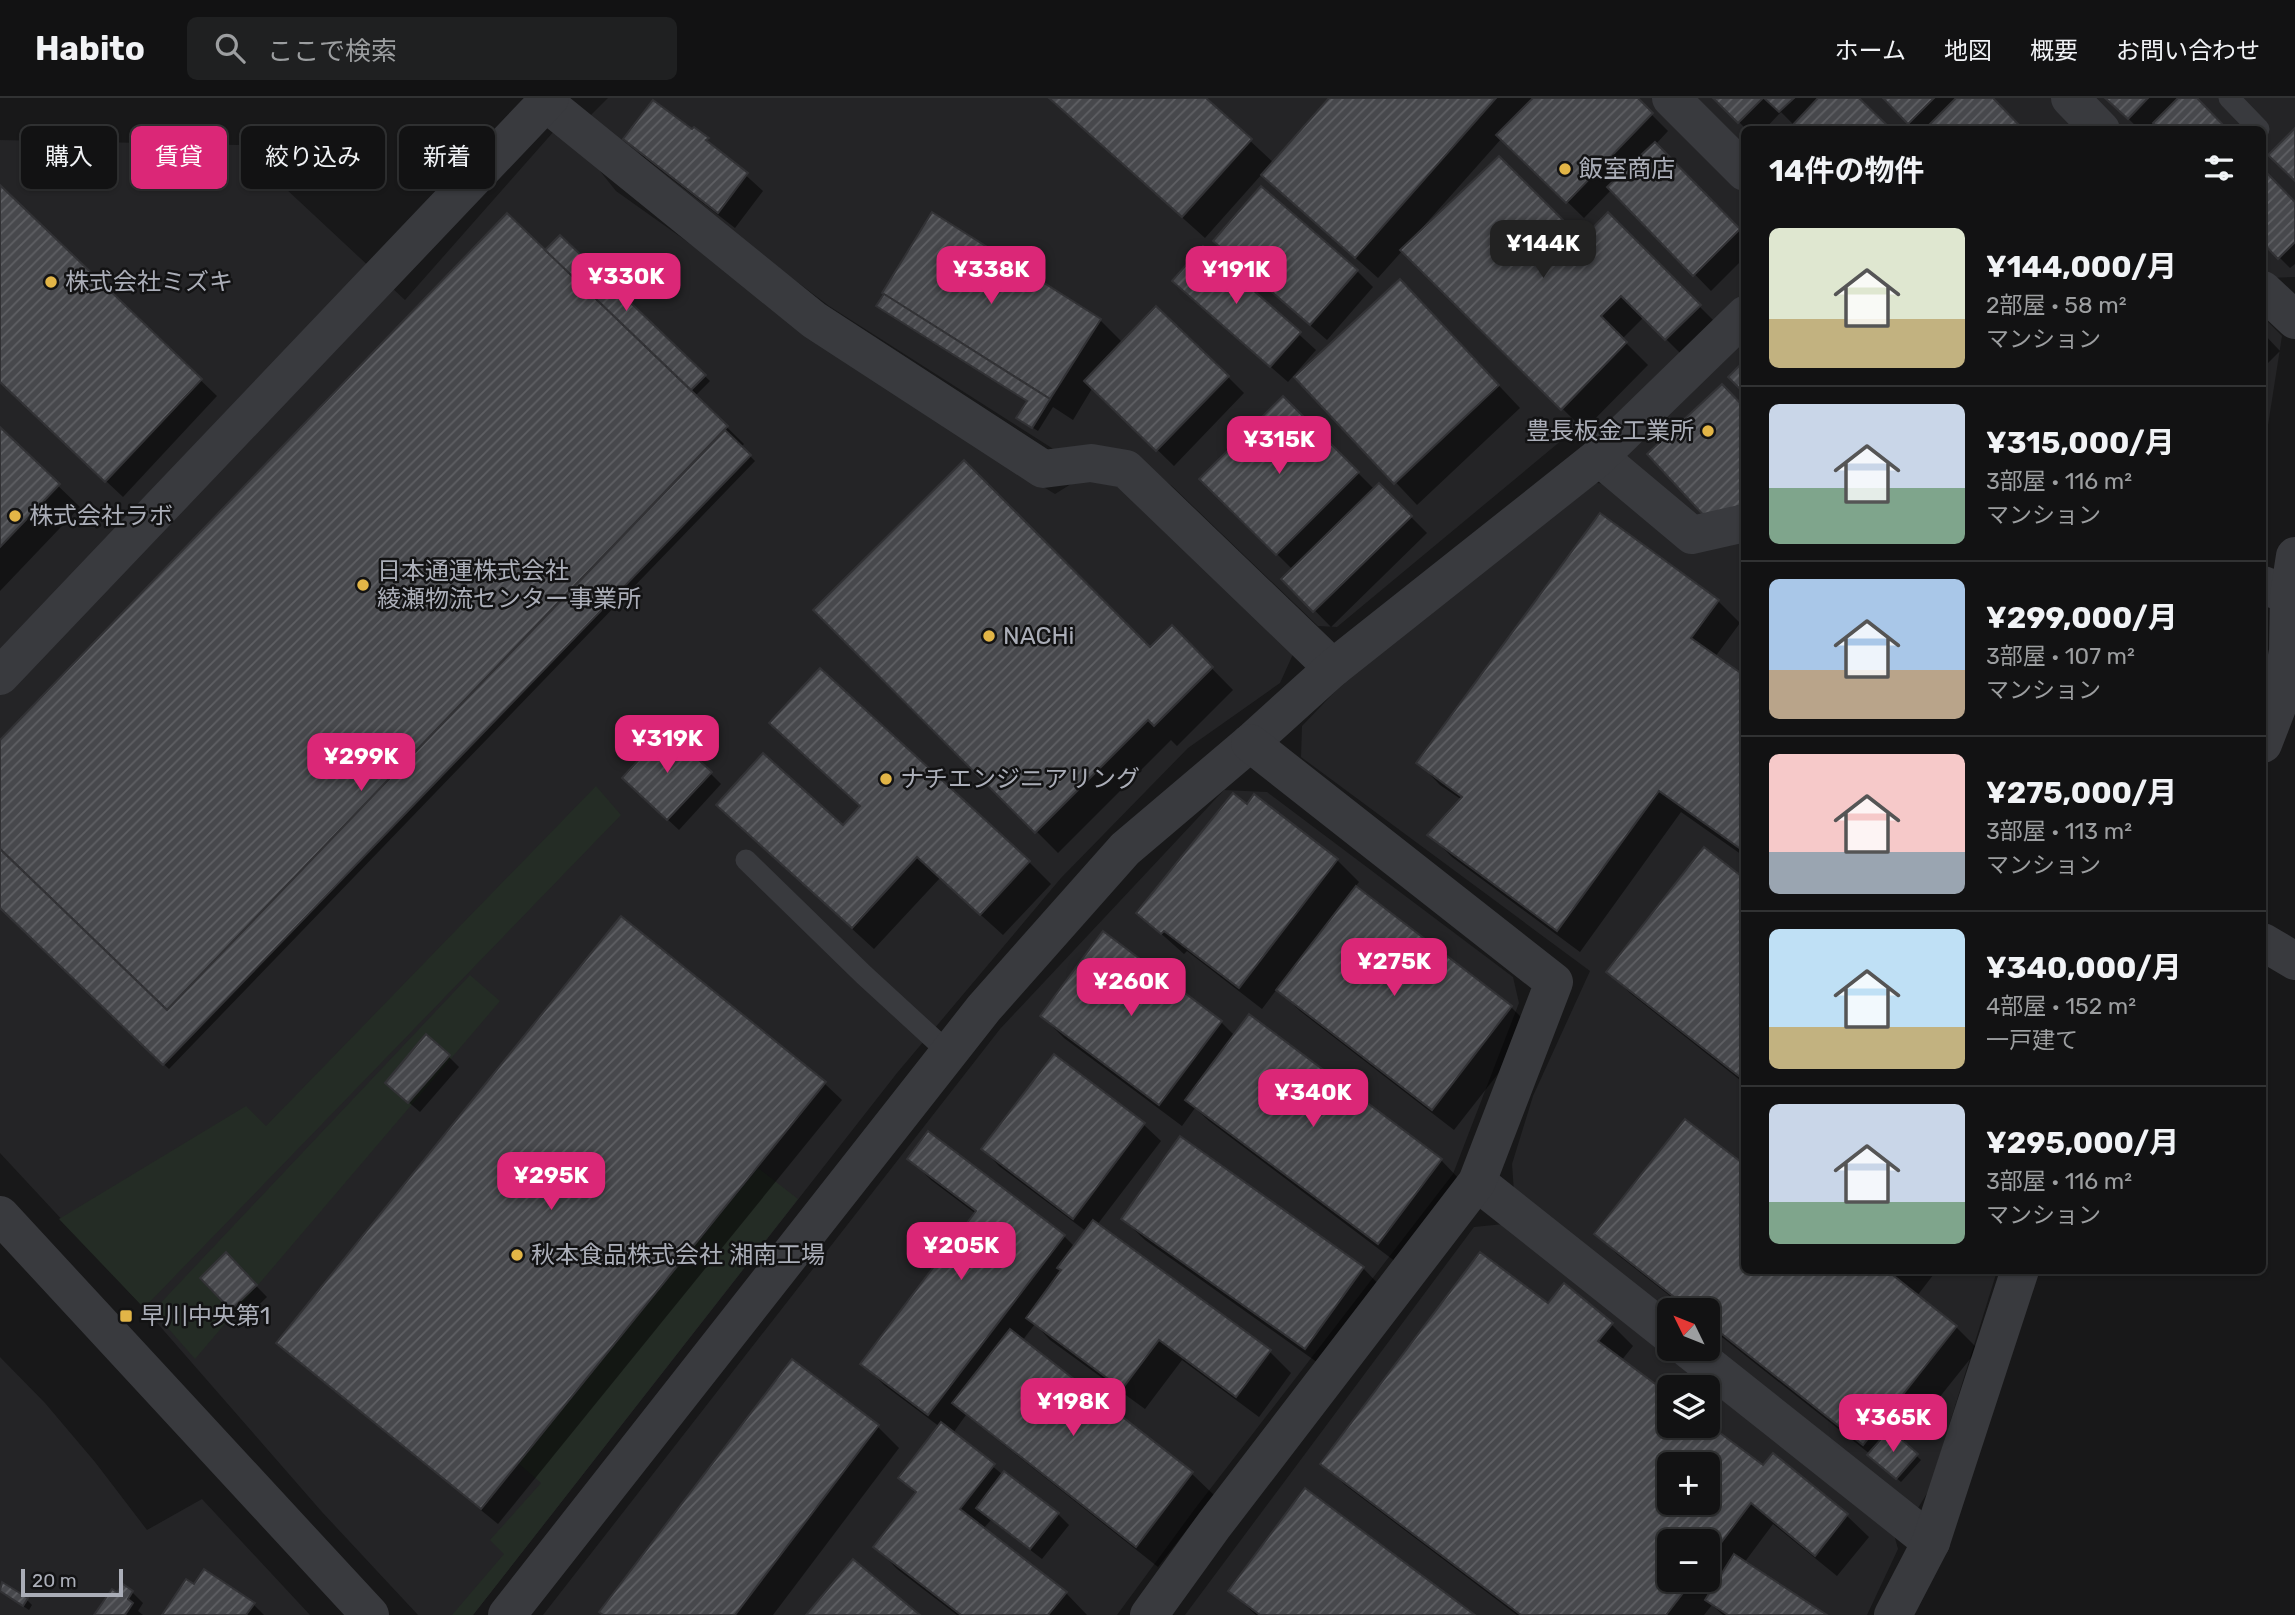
<!DOCTYPE html>
<html lang="ja">
<meta charset="utf-8">
<style>
body{margin:0;font-family:Rubik,"Noto Sans JP",sans-serif;background:#1f2021;color:#f1f3f6;height:100vh;display:flex;flex-direction:column;font-size:26px;white-space:nowrap}
*{box-sizing:border-box;margin:0}
p{font-size:23px;color:#9c9ea0}
.icon{flex:none;width:38px;height:38px;fill:none;stroke:currentColor;stroke-width:2;stroke-linecap:round;stroke-linejoin:round}
.map{position:relative;flex:1;overflow:hidden}
.panel{position:absolute;left:1741px;top:28px;width:525px;height:1148px;display:flex;flex-direction:column;background:#121213;border-radius:10px;box-shadow:0 2px 5px #0004,0 0 0 2px #313233}
.panel>*{flex:none}
.hud{position:absolute;left:21px;top:28px;width:665px;height:63px;display:flex;gap:14px}
.needle{width:46px;rotate:313deg}
.buttons{position:absolute;left:1657px;top:1200px;display:grid;gap:14px}
.buttons a{display:grid;place-items:center;width:63px;height:63px;border-radius:10px;background:#121213;box-shadow:0 2px 5px #0004,0 0 0 2px #313233;font-size:35px}
.scale{position:absolute;left:21px;bottom:18px;width:102px;box-sizing:border-box;padding-left:7px;border:4px solid #abaeb8;border-top:0;font-size:19px;line-height:24px;white-space:nowrap;color:#abaeb8;-webkit-text-stroke:5px #131314;paint-order:stroke}
.price{position:absolute;translate:-50% -60px;padding:0 16px;border-radius:14px;background:#db2777;color:#fff;font-size:23px;line-height:46px;filter:drop-shadow(0 2px 4px #0008)}
.price::after{content:'';position:absolute;left:50%;top:42px;width:21px;height:16px;margin-left:-10px;background:inherit;clip-path:polygon(0 0,100% 0,50% 100%)}
.price.selected{background:#222;color:#fff}
ul{padding:0;list-style:none}
li{display:flex;align-items:center;gap:21px;height:175px;padding:0 28px}
li+li{border-top:2px solid #313233}
li span{display:grid;place-items:center;flex:none;width:196px;height:140px;border-radius:10px;color:#555}
li>.icon{margin-inline-start:auto}
span .icon{width:84px;height:84px;fill:#fffc;stroke-width:1}
li b{font-size:30px}
h2{display:flex;justify-content:space-between;align-items:center;height:84px;padding:0 28px;font-size:30px}
.chip{padding:0 24px;border-radius:10px;background:#121213;box-shadow:0 2px 5px #0004,0 0 0 2px #313233;font-size:24px;line-height:63px}
.chip.selected{background:#db2777;color:#fff}
header{display:flex;align-items:center;gap:42px;box-sizing:border-box;height:98px;padding:0 35px;background:#121213;border-bottom:2px solid #313233}
header strong{font-size:33px}
nav{display:flex;gap:38px;margin-inline-start:auto;font-size:24px}
.search{width:490px;height:63px;background:#1f2021;display:flex;align-items:center;gap:18px;box-sizing:border-box;padding:0 24px;border-radius:10px;color:#9c9ea0;font-size:26px}
.map>svg:first-child{display:block}
</style>
<header>
<strong>Habito</strong>
<div class="search"><svg class="icon" aria-label="search" viewBox="0 0 24 24"><circle cx="10" cy="10" r="6"/><path d="M15 15l6 6"/></svg>ここで検索</div>
<nav><a>ホーム</a><a>地図</a><a>概要</a><a>お問い合わせ</a></nav>
</header>
<div class="map">
<svg width="2295" height="1517" viewBox="0 0 2295 1517">
<defs>
<pattern id="building-hatch" width="6" height="6" patternUnits="userSpaceOnUse" patternTransform="scale(1.75)"><rect width="6" height="6" fill="#47484c"/><path d="M-1 1l2-2M0 6l6-6M5 7l2-2" fill="none" stroke="#5f6064"/></pattern>
</defs>
<rect width="100%" height="100%" fill="#181819"/>
<!-- built -->
<g fill="#242426" fill-rule="evenodd">
<path d="M608 0H2295V179L2269 180 2263 187V32H1745V411L1686 423 1586 322 1337 529 1318 528 1172 388 1131 358 1058 354 829 208 592 29 590 18Z"/>
<path d="M555 32 592 63 616 93 945 327 978 348 1055 396 1087 376 1117 386 1294 554 1280 585 1188 650 1061 780 897 975 473 1517H418L322 1414 144 1210 0 1055V42L239 47 405 202Z"/>
<path d="M2263 219 2282 238 2263 359Z"/>
<path d="M1596 385 1620 387 1745 438V1172L1997 1173 1929 1392 1915 1415 1708 1250V1213H1670L1514 1094 1512 1066 1533 998 1590 873 1301 659 1302 628 1347 581Z"/>
<path d="M1224 692 1267 694 1513 879 1519 905 1453 1076 1194 1412 1117 1517H543L1000 931Z"/>
<path d="M1504 1126 1893 1433 1898 1451 1867 1517H1185L1474 1129ZM1670 1290H1708V1328H1670ZM1670 1367H1708V1405H1670ZM1670 1444H1708V1482H1670Z"/>
<path d="M0 1259 45 1305 95 1364 147 1432 202 1401 310 1517H0Z"/>
</g>
<!-- grass -->
<g fill="#242c25">
<path d="M596 688 621 717 144 1210 59 1121 246 1008 266 1028Z"/>
<path d="M470 877 500 903 195 1261 153 1213Z"/>
<path d="M758 1070 798 1101 473 1517H452L504 1456 490 1442 541 1385 518 1365Z"/>
</g>
<!-- shadow -->
<g fill="#0007" fill-rule="evenodd">
<path d="M1049 0H1204L1274 65 1331 0H1635L1668 33 1655 47 1745 138V159L1711 193 1612 91 1584 120 1502 40 1422 130 1424 132 1582 143 1608 117 1721 230 1688 263 1644 219 1622 241 1648 267 1584 332 1403 152 1378 180 1262 76 1205 140Z"/>
<path d="M1715 0H1857L1794 27 1781 14 1764 32H1747Z"/>
<path d="M1885 0H1991L2022 32H1916Z"/>
<path d="M2107 0H2195L2150 32H2140Z"/>
<path d="M695 31 763 93 735 130 642 58 625 41 692 34Z"/>
<path d="M2263 73 2295 106V166L2290 170 2263 143Z"/>
<path d="M0 89 217 298 123 399 0 283Z"/>
<path d="M560 139 710 283 695 298 744 346 741 349 755 363 169 971 0 807V644Z"/>
<path d="M1204 150 1316 252 1288 284 1191 199Z"/>
<path d="M1232 159 1357 173 1373 189 1327 242Z"/>
<path d="M1421 205 1520 310 1417 407 1297 279Z"/>
<path d="M878 208 1100 222 1123 245 1228 279 1244 295 1174 368 1093 289 1073 322 1053 309 1038 333 1018 320 1028 304Z"/>
<path d="M2263 235 2280 253 2263 270Z"/>
<path d="M1283 300 1375 392 1379 387 1427 435 1331 529 1284 481 1293 472 1202 381Z"/>
<path d="M0 332 80 409 0 493Z"/>
<path d="M2263 340 2267 344 2263 353Z"/>
<path d="M1718 503 1740 525 1715 559 1745 580V759L1681 714 1580 854 1452 759 1430 737 1462 702 1440 687 1419 665Z"/>
<path d="M816 512 1150 552 1172 530 1233 592 1177 648 1171 642 1058 755Z"/>
<path d="M710 675 721 686 679 732 635 691Z"/>
<path d="M1254 699 1337 762 1359 784 1355 789 1511 909 1533 931 1454 1032 1300 913 1277 891 1262 911 1187 853 1184 856 1138 815Z"/>
<path d="M862 709 1029 764 1051 786 1003 837 940 780 874 851 741 729 843 730Z"/>
<path d="M1745 783V986L1630 895 1608 873Z"/>
<path d="M621 821 825 986 842 1002 498 1426 295 1261 278 1244Z"/>
<path d="M1042 918 1221 924 1235 938 1441 1062 1462 1084 1400 1167 1209 1023 1195 1010 1182 1028 1064 940Z"/>
<path d="M448 958 459 969 420 1014 398 995Z"/>
<path d="M1054 958 1144 1027 1161 1043 1097 1127 1269 1253 1291 1275 1259 1319 1182 1262 1145 1311 1050 1242 1035 1226 1022 1243 1192 1376 1214 1397 1158 1469 966 1317 953 1335 1003 1377 1058 1416 1069 1427 1042 1461 991 1422 983 1431 1066 1495 1087 1517H957L897 1471 876 1449 916 1396 900 1380 940 1329 884 1287 862 1265 976 1116 931 1082 910 1061 1064 1138 1075 1149 1087 1134 999 1068 983 1051Z"/>
<path d="M1123 1121 1363 1170 1384 1192 1328 1272 1145 1142Z"/>
<path d="M1596 1136 1745 1172H1937L1917 1198 1956 1229 1978 1251 1903 1345 1921 1362 1901 1384 1870 1356 1708 1228V1213H1689L1618 1157Z"/>
<path d="M226 1157 267 1199 243 1222 202 1180Z"/>
<path d="M1548 1208 1611 1226 1633 1248 1621 1263 1670 1328 1763 1370 1773 1358 1847 1418 1869 1439 1837 1478 1773 1426 1744 1465 1824 1517H1723L1712 1507 1704 1517H1517L1345 1387 1323 1366ZM1670 1367H1708V1405H1670ZM1670 1444H1708V1482H1670Z"/>
<path d="M877 1328 899 1350 773 1517H605Z"/>
<path d="M3 1486 27 1502 32 1507 29 1512 5 1496 0 1491Z"/>
<path d="M1230 1493 1472 1517H1256Z"/>
<path d="M132 1494 143 1505 138 1513 143 1517H96L117 1496Z"/>
<path d="M253 1506 264 1517H164Z"/>
</g>
<!-- building -->
<g fill="url(#building-hatch)" stroke="#323235" stroke-width="2" fill-rule="evenodd">
<path d="M1049 0H1206L1252 41 1182 119Z"/>
<path d="M1329 0H1496L1355 160 1261 77Z"/>
<path d="M1533 0H1638L1653 15 1566 105 1496 37Z"/>
<path d="M1713 0H1763L1738 25Z"/>
<path d="M1764 0H1794L1779 14Z"/>
<path d="M1818 0H1859L1892 32H1788Z"/>
<path d="M1883 0H1934L1908 26Z"/>
<path d="M1956 0H1993L2024 32H1924Z"/>
<path d="M2105 0H2148L2128 21Z"/>
<path d="M2178 0H2197L2228 32H2160L2153 25Z"/>
<path d="M653 2 692 31 694 29 709 40 706 42 748 75 718 115 623 41Z"/>
<path d="M2295 30V83L2268 57Z"/>
<path d="M1655 44 1740 131 1693 178 1607 89Z"/>
<path d="M1499 58 1582 141 1608 114 1701 207 1665 242 1621 198 1601 218 1627 244 1561 312 1400 152Z"/>
<path d="M2263 71 2295 104V144L2278 161 2263 145Z"/>
<path d="M0 87 202 281 105 384 0 284Z"/>
<path d="M1261 88 1358 172 1310 227 1213 143Z"/>
<path d="M932 114 1101 221 1050 301 882 195Z"/>
<path d="M507 115 728 328 167 912 0 751V642Z"/>
<path d="M560 137 706 277 691 292 545 152Z"/>
<path d="M1203 148 1301 234 1270 269 1172 183Z"/>
<path d="M1400 181 1499 287 1394 386 1294 279Z"/>
<path d="M884 196 1050 301 1032 330 1016 320 1027 303 876 208Z"/>
<path d="M1156 208 1229 278 1156 353 1084 283Z"/>
<path d="M1745 262V296L1728 279Z"/>
<path d="M1722 286 1745 310V405L1708 422 1647 356Z"/>
<path d="M1283 298 1359 374 1276 457 1199 381Z"/>
<path d="M0 329 60 386 0 449Z"/>
<path d="M725 332 751 357 163 967 0 810V751L167 912Z"/>
<path d="M964 362 1150 549 1172 527 1213 569 1154 628 1148 622 1035 735 813 512Z"/>
<path d="M1379 385 1412 418 1313 514 1281 481Z"/>
<path d="M1600 415 1719 502 1691 540 1745 578V754L1659 693 1557 833 1427 737 1462 699 1416 665Z"/>
<path d="M820 570 1030 763 980 817 917 759 852 830 716 707 763 655 843 727 860 708 769 625Z"/>
<path d="M666 632 712 674 667 722 622 680Z"/>
<path d="M1233 695 1247 706 1254 696 1338 761 1239 890 1164 833 1161 836 1136 815Z"/>
<path d="M1704 749 1745 781V983L1606 874Z"/>
<path d="M1356 788 1512 908 1432 1012 1276 892Z"/>
<path d="M621 818 826 984 481 1411 276 1245Z"/>
<path d="M1103 833 1222 923 1159 1007 1040 918Z"/>
<path d="M1249 916 1442 1061 1378 1146 1185 1002Z"/>
<path d="M426 936 450 957 408 1005 385 985Z"/>
<path d="M1054 956 1145 1025 1073 1121 981 1051Z"/>
<path d="M1685 1021 1745 1067V1172H1898L1894 1178 1957 1228 1863 1347 1708 1225V1213H1692L1594 1136Z"/>
<path d="M928 1033 1065 1137 928 1317 860 1266 976 1113 907 1061Z"/>
<path d="M1180 1038 1364 1169 1305 1251 1121 1121Z"/>
<path d="M1093 1122 1271 1252 1236 1299 1159 1242 1122 1291 1026 1220 1061 1172 1057 1170Z"/>
<path d="M226 1154 257 1187 231 1212 200 1180Z"/>
<path d="M1480 1154 1548 1205 1564 1185 1613 1225 1598 1243 1670 1297V1328H1708V1326L1763 1367 1773 1355 1848 1416 1815 1458 1751 1405 1708 1462V1444H1670V1482H1693L1666 1517H1521L1320 1366ZM1670 1367H1708V1405H1670Z"/>
<path d="M1010 1231 1193 1374 1136 1449 952 1305Z"/>
<path d="M792 1261 879 1327 735 1517H603L599 1514Z"/>
<path d="M941 1324 995 1366 960 1411 1067 1494 1048 1517H961L873 1449 916 1394 898 1380Z"/>
<path d="M1890 1331 1918 1356 1896 1381 1867 1357Z"/>
<path d="M1004 1373 1059 1415 1030 1451 976 1410Z"/>
<path d="M1305 1390 1475 1517H1260L1228 1493Z"/>
<path d="M1734 1456 1827 1517H1728L1705 1502Z"/>
<path d="M853 1461 920 1517H806Z"/>
<path d="M204 1471 255 1505 246 1517H162L186 1481 194 1486Z"/>
<path d="M2 1484 28 1500 23 1508 0 1493Z"/>
<path d="M123 1486 133 1493 128 1501 133 1505 125 1517H94L112 1491 117 1494Z"/>
</g>
<g fill="none" stroke-linecap="round" stroke-linejoin="round">
<!-- service -->
<g stroke="#393a3e" stroke-width="21">
<path d="M2229 0 2259 31"/>
<path d="M746 762 864 877 949 955"/>
</g>
<!-- minor -->
<g stroke="#393a3e" stroke-width="38">
<path d="M1671 0 1745 74"/>
<path d="M2070 0 2101 32"/>
<path d="M545 4 814 222 1043 371 1091 365 1126 371 1333 570"/>
<path d="M2263 192 2295 222"/>
<path d="M1599 359 1692 437 1745 425"/>
<path d="M2263 487 2289 497"/>
<path d="M1477 1084 1670 1237"/>
<path d="M1688 1251 1931 1444"/>
<path d="M507 1517 984 910 1125 751 1250 645 1333 570 1599 359 1745 217"/>
<path d="M1149 1517 1214 1427 1477 1084 1554 884 1250 645"/>
</g>
<!-- tertiary -->
<g stroke="#393a3e" stroke-width="38">
<path d="M0 578 550 0"/>
<path d="M2263 646 2278 607 2288 553 2289 497 2295 458"/>
<path d="M2263 844 2295 863"/>
<path d="M0 1117 370 1517"/>
<path d="M1893 1517 1931 1444 2020 1172"/>
</g>
</g>
<!-- markers -->
<g fill="#e2b547" stroke="#131314" stroke-width="2.5">
<circle cx="1565" cy="71" r="7"/>
<circle cx="51" cy="184" r="7"/>
<circle cx="1708" cy="333" r="7"/>
<circle cx="15" cy="418" r="7"/>
<circle cx="363" cy="487" r="7"/>
<circle cx="989" cy="538" r="7"/>
<circle cx="886" cy="681" r="7"/>
<circle cx="517" cy="1157" r="7"/>
<rect x="119" y="1211" width="14" height="14" rx="3.5"/>
</g>
<g text-anchor="middle" dominant-baseline="central" stroke-width="5" stroke-linejoin="round" paint-order="stroke">
<!-- poi labels -->
<g font-size="24" fill="#abaeb8" stroke="#131314" text-anchor="start">
<text x="1579" y="71">飯室商店</text>
<text x="65" y="184">株式会社ミズキ</text>
<text x="1694" y="333" text-anchor="end">豊長板金工業所</text>
<text x="29" y="418">株式会社ラボ</text>
<text x="377" y="473">日本通運株式会社<tspan x="377" dy="28">綾瀬物流センター事業所</tspan></text>
<text x="1003" y="538">NACHi</text>
<text x="900" y="681">ナチエンジニアリング</text>
<text x="531" y="1157">秋本食品株式会社 湘南工場</text>
<text x="140" y="1218">早川中央第1</text>
</g>
</g>
</svg>
<div class="buttons">
<a><svg class="needle" viewBox="-14 -14 28 28"><path d="M0-13l5 13h-10z" fill="#e53935"/><path d="M0 13l5-13h-10z" fill="#9c9ea0"/></svg></a>
<a><svg class="icon" aria-label="layers" viewBox="0 0 24 24"><path d="M12 4l9 5-9 5-9-5zM3 14l9 5 9-5"/></svg></a>
<a>+</a>
<a>−</a>
</div>
<div class="scale">20 m</div>
<b class="price selected" style="left:1543px;top:182px">¥144K</b>
<b class="price" style="left:991px;top:208px">¥338K</b>
<b class="price" style="left:1236px;top:208px">¥191K</b>
<b class="price" style="left:626px;top:215px">¥330K</b>
<b class="price" style="left:1279px;top:378px">¥315K</b>
<b class="price" style="left:667px;top:677px">¥319K</b>
<b class="price" style="left:361px;top:695px">¥299K</b>
<b class="price" style="left:1394px;top:900px">¥275K</b>
<b class="price" style="left:1131px;top:920px">¥260K</b>
<b class="price" style="left:1313px;top:1031px">¥340K</b>
<b class="price" style="left:551px;top:1114px">¥295K</b>
<b class="price" style="left:961px;top:1184px">¥205K</b>
<b class="price" style="left:1073px;top:1340px">¥198K</b>
<b class="price" style="left:1893px;top:1356px">¥365K</b>
<div class="hud">
<a class="chip">購入</a>
<a class="chip selected">賃貸</a>
<a class="chip">絞り込み</a>
<a class="chip">新着</a>
</div>
<section class="panel">
<h2>14件の物件<svg class="icon" aria-label="filters" viewBox="0 0 24 24"><path d="M4 7h16M4 17h16"/><circle cx="9" cy="7" r="2"/><circle cx="15" cy="17" r="2"/></svg></h2>
<ul>
<li><span style="background:linear-gradient(#dfe7d0 65%,#c2b280 0)"><svg class="icon" aria-label="home" viewBox="0 0 24 24"><path d="M3 11l9-7 9 7M6 9v11h12V9"/></svg></span><div><b>¥144,000/月</b><p>2部屋 · 58 m²</p><p>マンション</p></div></li>
<li><span style="background:linear-gradient(#c9d6e8 60%,#7fa58c 0)"><svg class="icon" aria-label="home" viewBox="0 0 24 24"><path d="M3 11l9-7 9 7M6 9v11h12V9"/></svg></span><div><b>¥315,000/月</b><p>3部屋 · 116 m²</p><p>マンション</p></div></li>
<li><span style="background:linear-gradient(#a9c7e8 65%,#b9a48a 0)"><svg class="icon" aria-label="home" viewBox="0 0 24 24"><path d="M3 11l9-7 9 7M6 9v11h12V9"/></svg></span><div><b>¥299,000/月</b><p>3部屋 · 107 m²</p><p>マンション</p></div></li>
<li><span style="background:linear-gradient(#f6c9c9 70%,#9aa5b1 0)"><svg class="icon" aria-label="home" viewBox="0 0 24 24"><path d="M3 11l9-7 9 7M6 9v11h12V9"/></svg></span><div><b>¥275,000/月</b><p>3部屋 · 113 m²</p><p>マンション</p></div></li>
<li><span style="background:linear-gradient(#bfe0f5 70%,#c2b280 0)"><svg class="icon" aria-label="home" viewBox="0 0 24 24"><path d="M3 11l9-7 9 7M6 9v11h12V9"/></svg></span><div><b>¥340,000/月</b><p>4部屋 · 152 m²</p><p>一戸建て</p></div></li>
<li><span style="background:linear-gradient(#c9d6e8 70%,#7fa58c 0)"><svg class="icon" aria-label="home" viewBox="0 0 24 24"><path d="M3 11l9-7 9 7M6 9v11h12V9"/></svg></span><div><b>¥295,000/月</b><p>3部屋 · 116 m²</p><p>マンション</p></div></li>
</ul>
</section>
</div>
